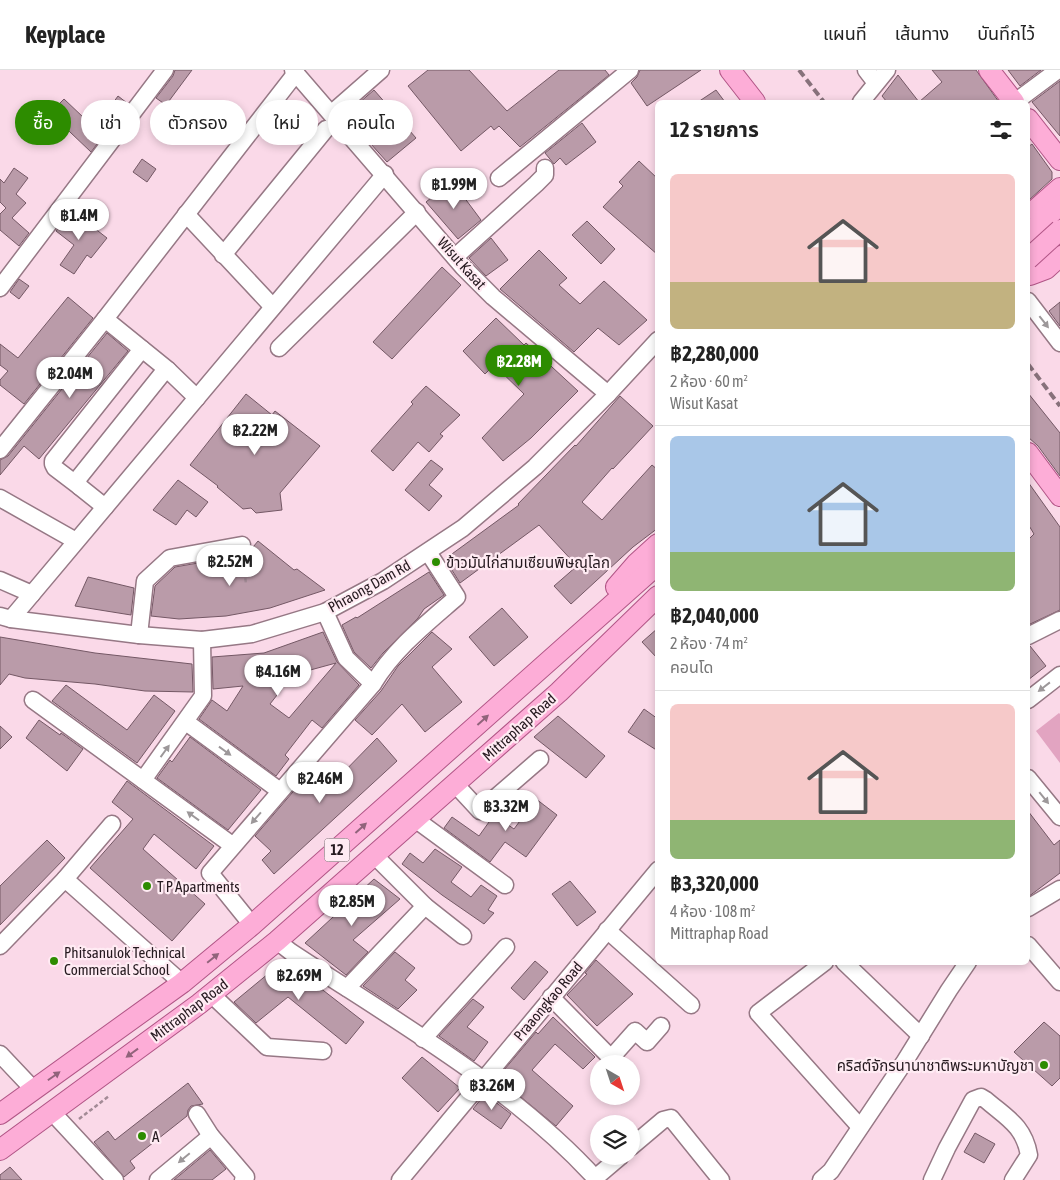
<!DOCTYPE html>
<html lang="th">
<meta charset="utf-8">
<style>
body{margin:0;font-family:"Asap Condensed","Noto Sans Thai",sans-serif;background:#f2f2f2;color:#222;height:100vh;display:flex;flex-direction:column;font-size:19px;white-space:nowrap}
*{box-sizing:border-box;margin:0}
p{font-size:16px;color:#767676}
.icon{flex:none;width:28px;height:28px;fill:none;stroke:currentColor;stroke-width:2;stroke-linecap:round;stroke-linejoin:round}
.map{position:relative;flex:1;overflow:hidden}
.drawer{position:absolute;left:655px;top:30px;width:375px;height:865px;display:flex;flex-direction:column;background:#fff;border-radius:8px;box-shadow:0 2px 8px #0003}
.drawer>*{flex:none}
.banner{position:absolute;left:15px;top:30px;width:475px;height:45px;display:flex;gap:10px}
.needle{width:32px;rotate:141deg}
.controls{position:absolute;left:590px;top:985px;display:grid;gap:10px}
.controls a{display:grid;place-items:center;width:50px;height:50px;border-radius:50%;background:#fff;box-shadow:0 2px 8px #0003;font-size:25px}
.price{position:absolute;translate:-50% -42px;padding:0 11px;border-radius:18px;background:#fff;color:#222;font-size:16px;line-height:32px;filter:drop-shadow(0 1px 2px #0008)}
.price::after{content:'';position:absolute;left:50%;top:30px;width:15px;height:11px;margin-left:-8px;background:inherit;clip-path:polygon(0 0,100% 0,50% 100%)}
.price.on{background:#2d8c00;color:#fff}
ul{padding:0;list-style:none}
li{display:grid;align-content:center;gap:10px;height:265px;padding:0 15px}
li+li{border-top:1px solid #e0e0e0}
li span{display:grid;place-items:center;height:155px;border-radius:8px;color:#555}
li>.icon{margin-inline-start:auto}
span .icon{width:90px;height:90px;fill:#fffc;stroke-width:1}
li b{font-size:21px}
h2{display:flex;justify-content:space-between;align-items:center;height:60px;padding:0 15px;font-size:21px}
.tag{padding:0 18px;border-radius:22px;background:#fff;box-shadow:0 2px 8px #0003;font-size:18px;line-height:45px}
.tag.on{background:#2d8c00;color:#fff}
header{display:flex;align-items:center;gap:30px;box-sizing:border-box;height:70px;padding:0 25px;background:#fff;border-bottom:1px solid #e0e0e0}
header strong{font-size:24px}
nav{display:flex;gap:28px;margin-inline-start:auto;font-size:18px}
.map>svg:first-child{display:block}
</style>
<header>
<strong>Keyplace</strong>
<nav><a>แผนที่</a><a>เส้นทาง</a><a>บันทึกไว้</a></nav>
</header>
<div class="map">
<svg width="1060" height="1110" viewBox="0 0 1060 1110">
<rect width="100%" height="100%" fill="#fad9e8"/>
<!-- green -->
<path fill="#e2a4c1" d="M1059 643 1060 644V693L1036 661Z"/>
<!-- building -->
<g fill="#ba9ba9" stroke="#745865" fill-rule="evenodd">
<path d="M175 0H192L166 35 156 28 173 6Z"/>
<path d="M428 0H469L507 41 559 0H605L609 5 520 77 499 56 494 60 491 56 461 81 408 16Z"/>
<path d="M640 0H701L647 36 631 13 637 7Z"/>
<path d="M932 0H976L999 32H887L882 26 898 5 919 32 942 12Z"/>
<path d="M1008 0H1041L1020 16Z"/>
<path d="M1060 11V66L1032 32Z"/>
<path d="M374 20 416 68 387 92 345 45Z"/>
<path d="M716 20 725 32H698Z"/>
<path d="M118 26 127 33 118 46 108 40Z"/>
<path d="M64 29 103 66 91 82 50 43Z"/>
<path d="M582 53 596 72 566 95 560 88 554 94 545 83Z"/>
<path d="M1032 74 1052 102V109L1028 131V77Z"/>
<path d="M142 89 156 99 147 112 133 102Z"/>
<path d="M639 91 658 109V185L603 137 623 116 619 112Z"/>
<path d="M14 98 28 108 16 124 26 133 12 148 29 163 19 176 0 160V144L6 138 0 132V109L4 113Z"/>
<path d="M452 111 481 150 458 169 426 132Z"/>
<path d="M71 140 107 168 91 188 87 185 74 204 60 195 74 175 56 161Z"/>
<path d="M587 151 615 179 601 194 572 165Z"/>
<path d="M491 168 508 190 486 206 469 188Z"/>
<path d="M539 180 567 208 559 215 580 234 604 211 647 250 619 275 598 258 574 282 500 219Z"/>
<path d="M442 197 461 215 392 289 373 272Z"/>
<path d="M19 209 29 216 19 229 10 222Z"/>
<path d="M68 227 93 248 24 334 0 315V310L8 301 0 295V274L18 288Z"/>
<path d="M1060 232V256L1049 241Z"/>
<path d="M496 248 524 275 526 273 578 321 531 368 503 391 482 368 524 324 494 295 485 304 463 281Z"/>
<path d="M107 263 128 281 39 389 24 376 0 405V390L8 386Z"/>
<path d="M426 316 460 345 440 364 443 366 429 382 418 372 393 401 371 381 413 334 411 332Z"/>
<path d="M1028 323 1060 363V406L1038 376 1028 367Z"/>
<path d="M246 324 272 345 275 341 320 376 280 423 282 440 256 443 251 438 243 439 217 417 218 416 190 395Z"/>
<path d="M620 326 653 356 613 399 612 398 582 432 602 450 652 395 658 400V458L633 477 571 534 554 516 577 496 539 455 460 513 445 489 519 435 518 434 575 375 576 376Z"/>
<path d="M431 390 443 399 429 415 442 426 429 441 405 420Z"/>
<path d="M178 410 208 432 196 447 187 440 176 455 153 440Z"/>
<path d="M1028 412 1060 457V540L1028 555V470L1034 464 1028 454Z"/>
<path d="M258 471 294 500 297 499 325 520 270 538 226 546 179 549 151 546 155 516 175 497 244 485 249 482Z"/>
<path d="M429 502 444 525 424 539 418 548 383 583 371 598 354 582 342 555 356 547 357 548Z"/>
<path d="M88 507 134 518 131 545 75 536Z"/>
<path d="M502 538 528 567 494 596 469 567Z"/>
<path d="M658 558V589L642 572Z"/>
<path d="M323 562 337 592 359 615 322 658 312 650 285 685 289 689 276 706 199 649 212 630 227 641 243 616 213 619 212 587 264 583ZM336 593 289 648 270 634 281 620 270 611Z"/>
<path d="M432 562 452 579 432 597 462 632 425 662 402 634 372 665 355 650 381 621 398 596Z"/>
<path d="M0 567 95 583 192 594 193 622 145 621 95 614 25 608 9 604 0 615Z"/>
<path d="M1028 576H1030L1046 596 1028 610Z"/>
<path d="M66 615 127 660 154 625 175 641 137 693 52 631Z"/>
<path d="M644 639 658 649V681L628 662Z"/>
<path d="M558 646 605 686 586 708 534 667Z"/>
<path d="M39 650 60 665 61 663 83 679 67 701 26 668Z"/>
<path d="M0 656 12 667 0 679Z"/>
<path d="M190 667 261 720 228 760 157 708 170 690 172 692Z"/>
<path d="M377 668 397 691 274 804 262 790 271 781 255 766 317 694 336 710Z"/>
<path d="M127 711 214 776 196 799 154 764 143 779 205 834 172 871 90 798 133 749 112 732Z"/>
<path d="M536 729 557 745 526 787 505 772 490 792 444 758 452 747 479 766 494 745 514 759Z"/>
<path d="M1028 741 1054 775 1060 770V803L1028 827Z"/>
<path d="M47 770 65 788 0 855V816Z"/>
<path d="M435 779 462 797 451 812 471 827 481 815 497 826 488 840 494 843 484 854 442 825 402 794 410 783 423 793Z"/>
<path d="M374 809 400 829 353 870 368 882 346 905 305 873Z"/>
<path d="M570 811 596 842 577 856 552 824Z"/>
<path d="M395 882 415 898 405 910 417 920 398 939 363 916Z"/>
<path d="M596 890 633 924 597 956 567 925 587 904 585 903Z"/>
<path d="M535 891 548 902 524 930 511 918Z"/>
<path d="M288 893 364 952 346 974 288 927 256 953 234 932 280 894Z"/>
<path d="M473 929 484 937 467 957 488 972 474 991 439 966Z"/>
<path d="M553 947 595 987 583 999 555 974 532 1000 573 1036 556 1056 499 1009V1006L536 962 538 964Z"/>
<path d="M1044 952 1060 966V1008L1052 1016 1014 982Z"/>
<path d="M422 987 460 1018 438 1042 402 1008Z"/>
<path d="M188 1013 203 1034 191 1036 188 1040 187 1046 130 1091 135 1098 124 1107 94 1072 108 1061 115 1070Z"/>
<path d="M485 1024 511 1044 501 1059 473 1039Z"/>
<path d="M975 1063 995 1074 984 1093 964 1082Z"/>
<path d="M210 1080 226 1099 212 1110H174Z"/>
<path d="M10 1097 22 1110H0V1105Z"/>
</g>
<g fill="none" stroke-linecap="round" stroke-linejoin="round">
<defs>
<g id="minor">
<path d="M293 0 463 197 493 227 608 324"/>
<path d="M866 0 876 13"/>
<path d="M861 32 887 0"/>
<path d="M1015 32 1058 0"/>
<path d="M332 43 381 0"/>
<path d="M499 108 630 0"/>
<path d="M186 144 273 237"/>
<path d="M223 185 326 59"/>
<path d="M455 187 536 114 545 105V98"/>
<path d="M0 218 165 0"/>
<path d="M1028 231 1060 273"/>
<path d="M105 249 168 300 197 328"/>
<path d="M279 278 417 142"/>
<path d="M0 380 105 249 296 3"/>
<path d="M80 417 55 398 53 394V391L142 279"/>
<path d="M0 428 76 471"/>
<path d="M105 437 80 417 77 410 162 304 168 300"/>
<path d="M0 510 32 524"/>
<path d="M0 546 11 549 139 565 202 570 252 564 325 542 383 511 463 458 535 397 608 324 658 270"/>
<path d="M11 549 385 104"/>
<path d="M139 565 145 511 170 488 242 475"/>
<path d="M1028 566 1060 550"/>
<path d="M373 614C394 579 426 554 457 527L428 482"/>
<path d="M33 630 232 775"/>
<path d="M1028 630 1060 605"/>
<path d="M186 652 280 721"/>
<path d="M1028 708 1060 747"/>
<path d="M143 710 203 626 202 570"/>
<path d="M455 714 480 741 540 689"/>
<path d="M415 749 505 815"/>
<path d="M374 785 425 836 463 866"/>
<path d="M65 809 112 754"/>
<path d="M1028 838 1060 819"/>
<path d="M252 855 210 803 373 614 346 588 325 542"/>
<path d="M607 860 691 935"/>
<path d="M277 871 291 882C394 950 514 1018 597 1110"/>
<path d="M1028 875 1060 912"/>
<path d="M0 876 65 809 182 913"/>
<path d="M825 892 758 943 860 1057"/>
<path d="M844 892 921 966"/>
<path d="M347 918 425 836"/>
<path d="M211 924 267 977 323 981"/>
<path d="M551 927 611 988 635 961 647 972 661 956"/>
<path d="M423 969 506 877"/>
<path d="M0 984 34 1020"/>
<path d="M52 1042 115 1110"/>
<path d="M197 1044 211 1066 246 1107 243 1110"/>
<path d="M631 1077 663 1050 671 1048 721 1110"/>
<path d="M595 1108 621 1086"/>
<path d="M158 1110 211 1066"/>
<path d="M400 1110 658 800"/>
<path d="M821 1110 831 1101 905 991 949 920 968 892"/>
<path d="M932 1110 947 1078 973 1030 981 1027 986 1030C1007 1048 1024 1056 1029 1085L1013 1110"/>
</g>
<g id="major">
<path d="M730 0 755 32"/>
<path d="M989 0 1014 32"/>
<path d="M1028 49 1060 90"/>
<path d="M1035 140 1060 118"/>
<path d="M1028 164 1060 135"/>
<path d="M1028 204 1030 205 1046 199 1060 186"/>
<path d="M1028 383 1060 426"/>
<path d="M616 517 636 494 658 474"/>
<path d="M0 1044 182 913 252 855 658 494"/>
<path d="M0 1080 199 934 277 871 559 622 658 526"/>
</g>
</defs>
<!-- minor casing -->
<use href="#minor" stroke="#967885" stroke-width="19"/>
<!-- major casing -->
<use href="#major" stroke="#b15586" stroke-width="22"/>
<!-- path -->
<g stroke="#a38b96" stroke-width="2.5" stroke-dasharray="4 2.5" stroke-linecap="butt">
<path d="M243 489 246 514"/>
<path d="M79 1049 109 1026"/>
</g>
<!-- minor -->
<use href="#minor" stroke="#fff" stroke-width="16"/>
<!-- major -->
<use href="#major" stroke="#fdadd7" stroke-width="20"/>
<!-- rail -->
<g stroke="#87717b" stroke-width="4" stroke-dasharray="8 4" stroke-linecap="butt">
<path d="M799 0 824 32"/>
<path d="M1028 294 1060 336"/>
</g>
<defs>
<path id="major-bridge" d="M1028 189 1060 160"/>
</defs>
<!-- major-bridge casing -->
<use href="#major-bridge" stroke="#b15586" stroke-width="22" stroke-linecap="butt"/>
<!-- major-bridge -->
<use href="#major-bridge" stroke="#fdadd7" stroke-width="20"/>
</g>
<!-- one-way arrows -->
<defs><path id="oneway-solid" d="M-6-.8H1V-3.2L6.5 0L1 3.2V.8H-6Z" transform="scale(1.25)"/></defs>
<g fill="#9d989a">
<use href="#oneway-solid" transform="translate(1044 252) rotate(52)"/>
<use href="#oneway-solid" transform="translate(1044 617) rotate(142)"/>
<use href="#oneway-solid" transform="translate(165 681) rotate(-54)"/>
<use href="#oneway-solid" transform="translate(225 681) rotate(36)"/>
<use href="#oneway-solid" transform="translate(1044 728) rotate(51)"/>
<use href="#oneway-solid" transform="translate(193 746) rotate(-144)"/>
<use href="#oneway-solid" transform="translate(256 748) rotate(131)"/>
<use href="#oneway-solid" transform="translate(184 1088) rotate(140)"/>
</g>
<g fill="#91637b">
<use href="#oneway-solid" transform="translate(483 650) rotate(-42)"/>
<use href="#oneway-solid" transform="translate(361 758) rotate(-42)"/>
<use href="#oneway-solid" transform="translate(213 888) rotate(-39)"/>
<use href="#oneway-solid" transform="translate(132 983) rotate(144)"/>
<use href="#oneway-solid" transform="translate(54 1006) rotate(-35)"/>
</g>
<!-- markers -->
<g fill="#2d8c00" stroke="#ffebf3" stroke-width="2">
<circle cx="436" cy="492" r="5"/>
<circle cx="147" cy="816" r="5"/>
<circle cx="54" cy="891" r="5"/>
<circle cx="1044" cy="995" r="5"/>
<circle cx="142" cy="1066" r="5"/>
</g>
<g text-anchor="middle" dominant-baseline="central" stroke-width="4.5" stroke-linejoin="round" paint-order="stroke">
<!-- shield labels -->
<rect fill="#ffebf3" stroke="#66585f" stroke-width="1" x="324.5" y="768.5" width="25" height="23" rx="4"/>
<g font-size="14" font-weight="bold" fill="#25191f">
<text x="337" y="780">12</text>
</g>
<!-- street labels -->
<g font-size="15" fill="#25191f" stroke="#ffebf3">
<text transform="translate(462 193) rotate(48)">Wisut Kasat</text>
<text transform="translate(369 516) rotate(-29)">Phraong Dam Rd</text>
<text transform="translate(519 657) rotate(-42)">Mittraphap Road</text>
<text transform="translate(548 931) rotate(-50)">Praaongkao Road</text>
<text transform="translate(189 940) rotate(-37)">Mittraphap Road</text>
</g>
<!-- poi labels -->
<g font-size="15" fill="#25191f" stroke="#ffebf3" text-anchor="start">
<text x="446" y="492">ข้าวมันไก่สามเซียนพิษณุโลก</text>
<text x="157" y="816">T P Apartments</text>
<text x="64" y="882">Phitsanulok Technical<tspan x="64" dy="17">Commercial School</tspan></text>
<text x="1034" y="995" text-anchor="end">คริสต์จักรนานาชาติพระมหาบัญชา</text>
<text x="152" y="1066">A</text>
</g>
</g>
</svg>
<div class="controls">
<a><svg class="needle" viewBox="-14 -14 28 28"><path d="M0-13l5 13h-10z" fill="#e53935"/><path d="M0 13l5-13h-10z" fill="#767676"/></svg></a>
<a><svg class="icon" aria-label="layers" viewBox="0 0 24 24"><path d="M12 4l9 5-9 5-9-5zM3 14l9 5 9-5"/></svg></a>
</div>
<b class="price" style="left:454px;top:140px">฿1.99M</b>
<b class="price" style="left:79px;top:171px">฿1.4M</b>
<b class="price on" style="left:519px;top:317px">฿2.28M</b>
<b class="price" style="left:70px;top:329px">฿2.04M</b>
<b class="price" style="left:255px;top:386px">฿2.22M</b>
<b class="price" style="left:230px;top:517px">฿2.52M</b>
<b class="price" style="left:278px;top:627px">฿4.16M</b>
<b class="price" style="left:320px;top:734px">฿2.46M</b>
<b class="price" style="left:506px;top:762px">฿3.32M</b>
<b class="price" style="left:352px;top:857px">฿2.85M</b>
<b class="price" style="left:299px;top:931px">฿2.69M</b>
<b class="price" style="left:492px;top:1041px">฿3.26M</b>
<div class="banner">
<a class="tag on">ซื้อ</a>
<a class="tag">เช่า</a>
<a class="tag">ตัวกรอง</a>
<a class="tag">ใหม่</a>
<a class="tag">คอนโด</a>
</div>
<section class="drawer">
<h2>12 รายการ<svg class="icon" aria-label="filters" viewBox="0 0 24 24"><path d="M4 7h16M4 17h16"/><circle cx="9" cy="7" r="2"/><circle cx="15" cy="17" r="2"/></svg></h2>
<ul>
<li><span style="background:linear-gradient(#f6c9c9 70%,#c2b280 0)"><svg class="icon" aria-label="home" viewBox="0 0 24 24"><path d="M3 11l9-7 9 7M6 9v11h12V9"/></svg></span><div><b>฿2,280,000</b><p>2 ห้อง · 60 m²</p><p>Wisut Kasat</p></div></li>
<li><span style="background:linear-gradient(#a9c7e8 75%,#8fb573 0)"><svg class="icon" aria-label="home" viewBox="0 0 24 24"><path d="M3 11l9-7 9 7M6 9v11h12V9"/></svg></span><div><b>฿2,040,000</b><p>2 ห้อง · 74 m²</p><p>คอนโด</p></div></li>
<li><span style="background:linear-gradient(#f6c9c9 75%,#8fb573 0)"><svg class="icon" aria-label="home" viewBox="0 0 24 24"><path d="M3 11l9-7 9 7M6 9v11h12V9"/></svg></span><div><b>฿3,320,000</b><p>4 ห้อง · 108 m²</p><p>Mittraphap Road</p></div></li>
</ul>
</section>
</div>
